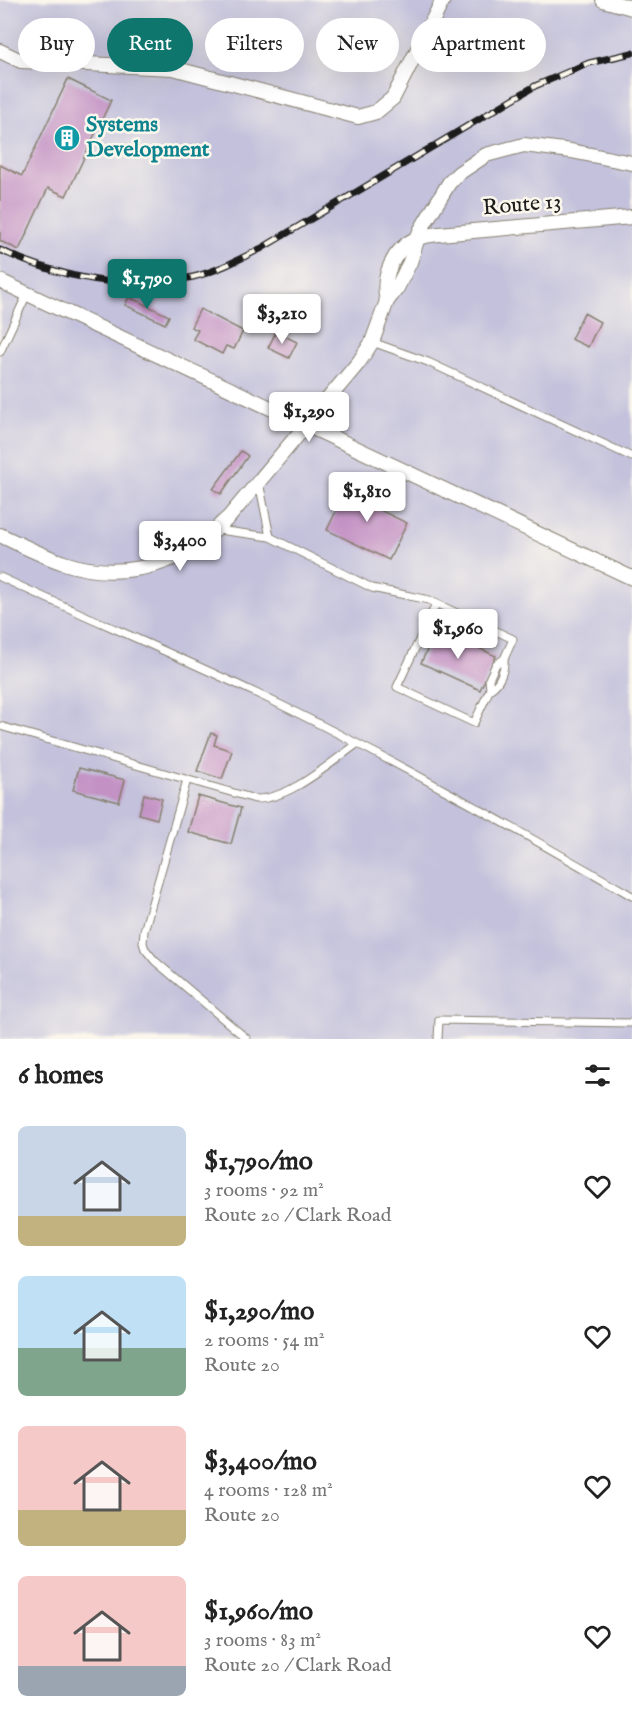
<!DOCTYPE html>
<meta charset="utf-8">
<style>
body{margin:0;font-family:"IM FELL English",serif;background:#f6f6f6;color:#222;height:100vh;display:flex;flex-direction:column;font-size:22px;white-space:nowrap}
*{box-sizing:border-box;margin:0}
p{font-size:20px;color:#767676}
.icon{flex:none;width:33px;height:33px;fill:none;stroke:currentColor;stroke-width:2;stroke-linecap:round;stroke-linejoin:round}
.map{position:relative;height:1039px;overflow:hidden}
.details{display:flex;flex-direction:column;background:#fff;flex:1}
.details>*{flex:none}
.hud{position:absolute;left:18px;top:18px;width:597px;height:54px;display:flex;gap:12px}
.price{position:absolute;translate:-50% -51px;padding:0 14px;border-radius:6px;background:#fff;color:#222;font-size:20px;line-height:39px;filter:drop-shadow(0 2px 3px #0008)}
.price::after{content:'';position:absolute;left:50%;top:36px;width:18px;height:14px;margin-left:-9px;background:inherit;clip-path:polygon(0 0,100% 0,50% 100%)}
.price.on{background:#0f766e;color:#fff}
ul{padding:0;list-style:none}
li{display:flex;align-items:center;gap:18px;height:150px;padding:0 18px}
li span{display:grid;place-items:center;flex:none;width:168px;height:120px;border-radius:9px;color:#555}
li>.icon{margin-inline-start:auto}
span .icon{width:72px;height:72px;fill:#fffc;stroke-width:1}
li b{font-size:26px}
h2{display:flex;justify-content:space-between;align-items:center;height:72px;padding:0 18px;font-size:26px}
.pill{padding:0 21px;border-radius:27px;background:#fff;box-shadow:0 6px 24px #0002;font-size:21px;line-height:54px}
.pill.on{background:#0f766e;color:#fff}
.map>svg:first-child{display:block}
</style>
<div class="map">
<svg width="632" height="1039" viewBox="0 0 632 1039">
<rect width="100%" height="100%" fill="#fbf7ec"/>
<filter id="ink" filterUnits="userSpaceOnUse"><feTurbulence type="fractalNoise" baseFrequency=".0167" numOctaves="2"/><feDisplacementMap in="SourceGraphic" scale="12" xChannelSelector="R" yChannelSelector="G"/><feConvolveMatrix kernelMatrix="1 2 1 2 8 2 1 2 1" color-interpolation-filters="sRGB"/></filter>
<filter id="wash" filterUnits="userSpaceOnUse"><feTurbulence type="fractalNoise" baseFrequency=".008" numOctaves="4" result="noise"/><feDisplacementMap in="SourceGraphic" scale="24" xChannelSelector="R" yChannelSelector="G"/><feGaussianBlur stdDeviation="1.35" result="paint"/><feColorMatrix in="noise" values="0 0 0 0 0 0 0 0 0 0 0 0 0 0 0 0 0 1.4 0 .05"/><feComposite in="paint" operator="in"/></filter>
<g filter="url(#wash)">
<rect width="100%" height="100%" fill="#efe2c2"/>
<!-- industrial -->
<rect fill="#c3c1db" x="0" y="0" width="632" height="1039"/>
<g id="blocks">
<!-- building -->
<g fill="#c391c4">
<path d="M68 79 111 100 66 196 48 188 19 250 0 241V165L22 176Z"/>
<path d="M129 297 169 316 165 324 125 305Z"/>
<path d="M200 309 243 331 234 349 226 346 222 354 193 339 198 330 191 327Z"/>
<path d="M584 313 600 322 588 347 571 339Z"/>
<path d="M276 332 297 342 289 358 268 348Z"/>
<path d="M241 451 248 456 221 494 213 489Z"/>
<path d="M361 483 378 491 371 506 407 523 389 560 327 530 345 493 354 498Z"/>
<path d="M437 629 496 656 480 690 421 663Z"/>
<path d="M211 733 217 735 214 745 232 751 222 779 197 771Z"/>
<path d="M79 768 125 780 119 802 73 790Z"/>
<path d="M144 794 162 799 157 819 139 814Z"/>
<path d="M198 796 241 808 231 844 188 832Z"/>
</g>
</g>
</g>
<g filter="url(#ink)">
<use href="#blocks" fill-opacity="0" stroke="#867f6f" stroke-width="1.5"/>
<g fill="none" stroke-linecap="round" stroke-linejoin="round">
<defs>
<g id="service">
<path d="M372 342 428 362 632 457"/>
<path d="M0 352 27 294"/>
<path d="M218 530 270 537 259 482"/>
<path d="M270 537 372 588 429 600 513 639 504 659 496 664 489 679 490 689 474 723 397 687 436 604"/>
<path d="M0 577C93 620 188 660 281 705 401 764 516 829 632 896"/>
<path d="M490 689C500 684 505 669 504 659"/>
<path d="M0 726 255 799C289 800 330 763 357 744"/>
<path d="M187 780 144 931 143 943 145 949 155 961 247 1039"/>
<path d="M438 1039 439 1020 632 1023"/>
</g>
<g id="minor">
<path d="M603 0 632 8"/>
<path d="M0 51 21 61 173 68 358 117 376 112 393 98 443 0"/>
<path d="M0 281 632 578"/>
<path d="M387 301C381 277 393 250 415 239 422 236 432 235 439 234L632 217"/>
<path d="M0 535C21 545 42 556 64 563 112 579 165 570 205 539 213 532 221 524 229 517L359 362 372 342 387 301 397 288 410 262 420 231 449 183 459 173 486 155 524 145 571 151 632 163"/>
</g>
</defs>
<!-- service casing -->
<use href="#service" stroke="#867f6f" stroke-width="9"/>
<!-- minor casing -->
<use href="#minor" stroke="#867f6f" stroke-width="16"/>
<!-- service -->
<use href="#service" stroke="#fff" stroke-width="7"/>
<!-- minor -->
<use href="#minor" stroke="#fff" stroke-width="14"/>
<defs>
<path id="rail" d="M0 250C60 278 128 292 193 277 217 271 240 259 262 248L535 86 589 63 632 53"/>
</defs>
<!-- rail casing -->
<use href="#rail" stroke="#1c1c1c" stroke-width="7"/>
<!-- rail -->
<use href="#rail" stroke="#fbf7ec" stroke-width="4.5" stroke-dasharray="14" stroke-linecap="butt"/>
</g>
</g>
<!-- icons -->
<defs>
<symbol id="building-disc" viewBox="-11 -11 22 22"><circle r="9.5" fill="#0f9aa8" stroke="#fbf7ec"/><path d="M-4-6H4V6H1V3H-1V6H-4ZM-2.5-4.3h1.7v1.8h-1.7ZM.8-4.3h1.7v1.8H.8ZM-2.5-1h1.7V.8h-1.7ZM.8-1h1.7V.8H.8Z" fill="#fff"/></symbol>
</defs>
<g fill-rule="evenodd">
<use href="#building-disc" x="52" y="123" width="30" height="30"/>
</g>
<g text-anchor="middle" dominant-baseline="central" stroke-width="5" stroke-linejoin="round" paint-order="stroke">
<!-- culture labels -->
<g font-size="22" font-weight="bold" fill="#0d838f" stroke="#fbf7ec" text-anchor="start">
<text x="86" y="125">Systems<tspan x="86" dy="25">Development</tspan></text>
</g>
<!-- street labels -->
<g font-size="22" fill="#1c1c1c" stroke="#fbf7ec">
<text transform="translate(522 205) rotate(-5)">Route 13</text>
</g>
</g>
</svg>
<b class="price on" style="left:147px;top:310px">$1,790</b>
<b class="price" style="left:282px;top:345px">$3,210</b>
<b class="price" style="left:309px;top:443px">$1,290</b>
<b class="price" style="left:367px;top:523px">$1,810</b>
<b class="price" style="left:180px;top:572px">$3,400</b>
<b class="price" style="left:458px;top:660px">$1,960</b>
<div class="hud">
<a class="pill">Buy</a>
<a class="pill on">Rent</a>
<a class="pill">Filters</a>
<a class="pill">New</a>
<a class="pill">Apartment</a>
</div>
</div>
<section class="details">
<h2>6 homes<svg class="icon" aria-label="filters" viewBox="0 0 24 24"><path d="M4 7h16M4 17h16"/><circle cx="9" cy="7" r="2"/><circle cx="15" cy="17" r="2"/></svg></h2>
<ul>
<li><span style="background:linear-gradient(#c9d6e8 75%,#c2b280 0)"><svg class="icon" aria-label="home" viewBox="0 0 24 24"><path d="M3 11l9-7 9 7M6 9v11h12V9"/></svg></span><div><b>$1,790/mo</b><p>3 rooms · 92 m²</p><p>Route 20 / Clark Road</p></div><svg class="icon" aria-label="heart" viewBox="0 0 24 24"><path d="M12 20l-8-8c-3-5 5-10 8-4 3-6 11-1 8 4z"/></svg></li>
<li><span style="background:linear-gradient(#bfe0f5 60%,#7fa58c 0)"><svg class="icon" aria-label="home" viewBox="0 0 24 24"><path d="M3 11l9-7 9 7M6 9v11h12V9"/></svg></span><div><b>$1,290/mo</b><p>2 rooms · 54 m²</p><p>Route 20</p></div><svg class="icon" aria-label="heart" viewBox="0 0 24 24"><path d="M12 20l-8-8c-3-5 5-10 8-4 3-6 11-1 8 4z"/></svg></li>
<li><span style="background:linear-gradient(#f6c9c9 70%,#c2b280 0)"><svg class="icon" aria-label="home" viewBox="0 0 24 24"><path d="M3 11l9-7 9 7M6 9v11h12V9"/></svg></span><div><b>$3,400/mo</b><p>4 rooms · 128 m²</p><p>Route 20</p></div><svg class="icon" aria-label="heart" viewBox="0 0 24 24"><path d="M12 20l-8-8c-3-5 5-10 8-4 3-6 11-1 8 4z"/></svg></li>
<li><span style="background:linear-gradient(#f6c9c9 75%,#9aa5b1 0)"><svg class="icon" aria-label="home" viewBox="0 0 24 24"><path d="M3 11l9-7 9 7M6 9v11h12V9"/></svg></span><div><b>$1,960/mo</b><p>3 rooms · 83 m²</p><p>Route 20 / Clark Road</p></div><svg class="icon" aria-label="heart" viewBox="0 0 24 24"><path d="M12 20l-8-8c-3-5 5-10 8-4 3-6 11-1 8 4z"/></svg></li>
</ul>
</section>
